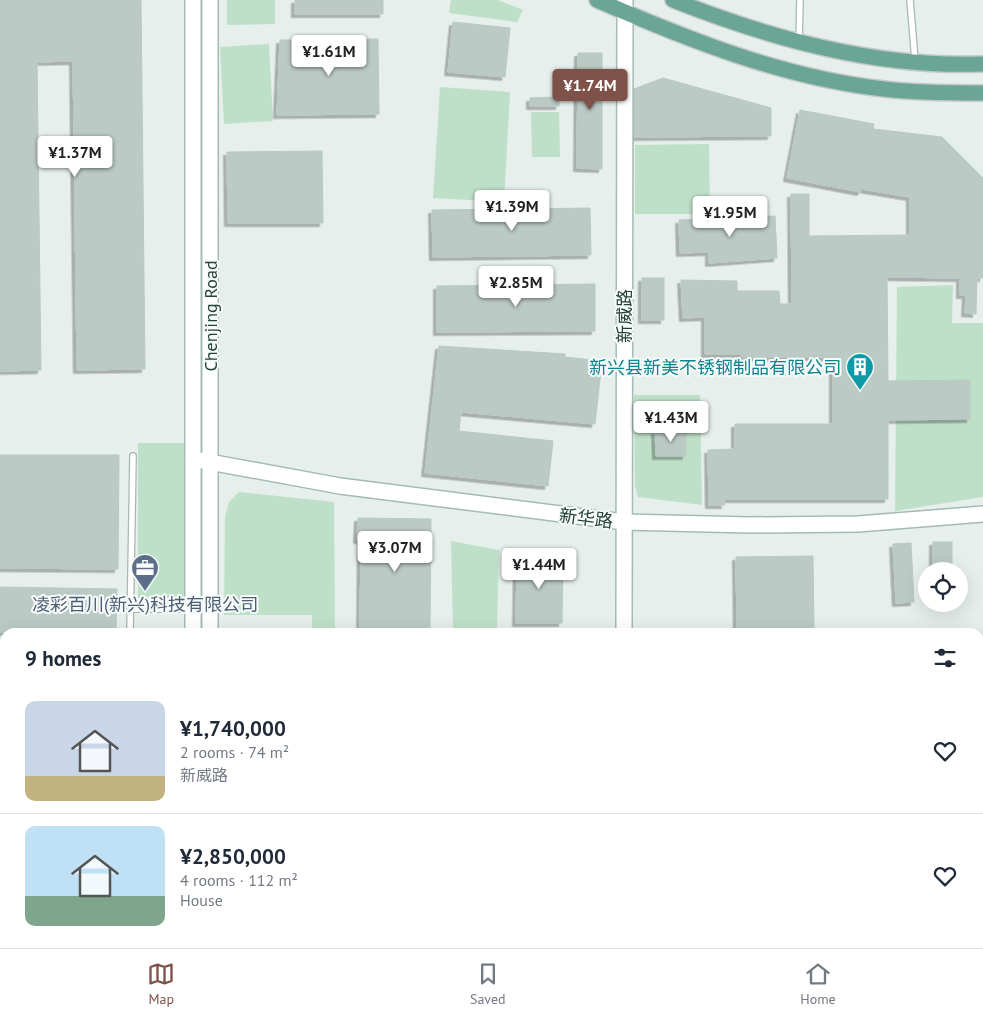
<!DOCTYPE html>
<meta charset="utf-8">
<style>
body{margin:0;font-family:"PT Sans","Noto Sans SC",sans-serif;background:#f2f2f3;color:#1f2937;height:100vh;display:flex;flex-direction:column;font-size:19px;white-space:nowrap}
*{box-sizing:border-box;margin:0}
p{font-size:16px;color:#747a83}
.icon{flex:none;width:28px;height:28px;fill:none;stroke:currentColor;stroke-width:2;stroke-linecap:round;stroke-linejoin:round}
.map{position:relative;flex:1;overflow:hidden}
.side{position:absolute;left:0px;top:628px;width:984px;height:321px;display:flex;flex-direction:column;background:#fff;border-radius:15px 15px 0 0;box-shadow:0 5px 20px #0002}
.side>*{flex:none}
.buttons{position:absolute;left:918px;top:562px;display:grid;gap:10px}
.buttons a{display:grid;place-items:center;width:50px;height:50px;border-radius:50%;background:#fff;box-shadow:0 5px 20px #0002;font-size:25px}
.price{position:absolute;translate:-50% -42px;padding:0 11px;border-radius:5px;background:#fff;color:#222;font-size:16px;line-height:32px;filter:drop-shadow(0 1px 2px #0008)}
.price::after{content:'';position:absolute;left:50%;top:30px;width:15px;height:11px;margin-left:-8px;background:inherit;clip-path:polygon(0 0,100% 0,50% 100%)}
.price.selected{background:#7f5249;color:#fff}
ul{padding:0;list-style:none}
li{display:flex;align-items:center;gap:15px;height:125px;padding:0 25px}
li+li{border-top:1px solid #e0e1e3}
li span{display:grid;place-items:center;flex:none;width:140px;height:100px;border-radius:10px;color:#555}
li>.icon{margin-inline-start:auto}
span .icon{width:60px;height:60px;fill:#fffc;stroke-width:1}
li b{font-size:21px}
h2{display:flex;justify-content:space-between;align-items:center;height:60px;padding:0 25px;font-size:21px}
.tabs{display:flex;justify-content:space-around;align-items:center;height:70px;border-top:1px solid #e0e1e3;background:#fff;font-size:14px;color:#747a83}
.tabs a{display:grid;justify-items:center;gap:2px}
.tabs .selected{color:#7f5249}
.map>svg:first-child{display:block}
</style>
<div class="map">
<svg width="983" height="948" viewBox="0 0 983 948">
<defs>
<filter id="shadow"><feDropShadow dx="-3.5" dy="3.5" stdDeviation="0" flood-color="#0004"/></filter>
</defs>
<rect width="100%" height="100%" fill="#e6efeb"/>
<!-- green -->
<g fill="#bfe0c8">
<path d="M227 0H275V24L227 25Z"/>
<path d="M451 0H498L523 10 517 22 449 13Z"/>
<path d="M269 44 273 121 224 124 220 47Z"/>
<path d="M440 87 510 92 504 202 433 198Z"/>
<path d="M531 112H559L560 157H532Z"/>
<path d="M709 144 710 214H635V145Z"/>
<path d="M953 285 952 323H983V497L895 511 897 287Z"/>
<path d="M634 395H700L702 505 638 497 635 486Z"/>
<path d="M138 443H185L186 598H138Z"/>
<path d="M239 492 334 502 335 632H312V615H224L225 517 229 502Z"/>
<path d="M451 541 499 550 497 629 453 631Z"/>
<path d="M0 859 5 861V897L0 895Z"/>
<rect x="84" y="944" width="90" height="4"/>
</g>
<!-- building -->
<g fill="#bbcac4" stroke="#b8c9c2" filter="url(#shadow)">
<path d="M0 0H141L145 369 77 370 73 61 37 62 41 370 0 371Z"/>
<rect x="295" y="0" width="88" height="14"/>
<path d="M453 22 510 28 505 77 448 72Z"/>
<path d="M378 39 379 114 277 115 280 40Z"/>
<path d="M578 53H602V169L577 168Z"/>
<path d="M663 78 771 108V136L634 137V89Z"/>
<path d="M559 97V106H530V98Z"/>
<path d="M800 110 874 124 873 129 942 137 983 178V278H977L976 314 965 313 966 295H960V278L887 277 888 381 970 380V419L888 420V499H724L725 505H709L708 450 735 449V424H833V357H742V354H705V317L683 318 681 280 737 281V291H779L780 304H792L791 194H809V236L910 235V197L862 189 861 192 787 178Z"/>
<path d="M322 151 323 223H228L227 152Z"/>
<path d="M590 208 591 255 433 257 432 210Z"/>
<path d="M775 216 777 258 709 263V252L680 253 679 220Z"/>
<rect x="642" y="278" width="22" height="42"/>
<path d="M595 284V331L437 332V286Z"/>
<path d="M439 346 565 354V357L602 361 595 424 461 412 459 431 553 441 548 486 425 473Z"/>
<path d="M686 430V456H656L655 431Z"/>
<path d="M0 455H119L118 569 0 568Z"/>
<path d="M358 518 431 519 430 629 360 628 361 540H357Z"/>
<rect x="933" y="542" width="19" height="29"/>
<path d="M911 543 914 602 896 603 893 544Z"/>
<path d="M813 556 814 632H737L736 557Z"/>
<path d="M517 558H563L562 623H516Z"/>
<path d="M0 587 117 589 116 632H0Z"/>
</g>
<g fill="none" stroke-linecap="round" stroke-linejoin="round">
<defs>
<g id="lane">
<path d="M910 0 915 60"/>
<path d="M799 41 800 0"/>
<path d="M130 609H193"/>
<path d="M130 632 133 456"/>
</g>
<g id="secondary">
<path d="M210 0V632"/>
<path d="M193 459 340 486 624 522 750 525 858 524 983 514"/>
<path d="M193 632V0"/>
<path d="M624 632 625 0"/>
<path d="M0 834 5 836"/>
<path d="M193 944V948"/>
<path d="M210 944V948"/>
<path d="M330 944 361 948"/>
<path d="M393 944 423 948"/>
<path d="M904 948 935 944"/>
<path d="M967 948 983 946"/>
</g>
<g id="primary">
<path d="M597 0C689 40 784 78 884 89 917 93 950 93 983 93"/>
<path d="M673 0C772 39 876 68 983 64"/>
</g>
</defs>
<!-- lane casing -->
<use href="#lane" stroke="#a8b8b2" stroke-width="8"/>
<!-- secondary casing -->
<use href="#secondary" stroke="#a4bbb3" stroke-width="18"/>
<!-- primary casing -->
<use href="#primary" stroke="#c2cac8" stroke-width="18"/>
<!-- lane -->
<use href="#lane" stroke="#fff" stroke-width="5.5"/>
<!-- secondary -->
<use href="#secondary" stroke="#fff" stroke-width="15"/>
<!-- primary -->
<use href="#primary" stroke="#6aa596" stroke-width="15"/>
</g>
<!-- icons -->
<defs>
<symbol id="building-pin" viewBox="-11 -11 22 30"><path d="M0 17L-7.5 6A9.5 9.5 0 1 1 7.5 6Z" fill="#0f9aa8" stroke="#f7fbf9"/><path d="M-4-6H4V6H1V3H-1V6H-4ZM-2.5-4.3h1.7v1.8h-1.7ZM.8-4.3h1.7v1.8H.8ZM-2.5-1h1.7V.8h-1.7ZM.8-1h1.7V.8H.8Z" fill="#fff"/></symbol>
<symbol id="office-pin" viewBox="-11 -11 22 30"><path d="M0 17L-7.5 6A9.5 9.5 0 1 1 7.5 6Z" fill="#5c6f8a" stroke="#f7fbf9"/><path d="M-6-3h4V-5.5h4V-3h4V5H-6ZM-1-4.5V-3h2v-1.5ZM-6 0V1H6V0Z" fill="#fff"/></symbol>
</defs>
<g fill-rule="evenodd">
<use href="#building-pin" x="844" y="351" width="32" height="43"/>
<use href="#office-pin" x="129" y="552" width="32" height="43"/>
</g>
<g text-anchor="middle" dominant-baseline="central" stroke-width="4" stroke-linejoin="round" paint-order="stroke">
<!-- street labels -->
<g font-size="18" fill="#24423a" stroke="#f7fbf9">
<text transform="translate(210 316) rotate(-90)">Chenjing Road</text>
<text transform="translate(624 316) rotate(-90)">新威路</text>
<text transform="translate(586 518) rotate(7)">新华路</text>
</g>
<!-- culture labels -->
<g font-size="18" fill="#0d838f" stroke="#f7fbf9" text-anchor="end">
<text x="841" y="367">新兴县新美不锈钢制品有限公司</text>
</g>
<!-- service labels -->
<g font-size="18" fill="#4e5e75" stroke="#f7fbf9">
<text x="145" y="604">凌彩百川(新兴)科技有限公司</text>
</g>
</g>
</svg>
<div class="buttons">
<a><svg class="icon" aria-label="locate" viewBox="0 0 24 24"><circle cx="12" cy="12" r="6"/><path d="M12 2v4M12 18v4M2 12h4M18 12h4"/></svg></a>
</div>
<b class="price" style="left:329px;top:77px">¥1.61M</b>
<b class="price selected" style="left:590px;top:111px">¥1.74M</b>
<b class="price" style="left:75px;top:178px">¥1.37M</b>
<b class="price" style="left:512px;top:232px">¥1.39M</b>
<b class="price" style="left:730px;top:238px">¥1.95M</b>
<b class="price" style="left:516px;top:308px">¥2.85M</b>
<b class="price" style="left:671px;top:443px">¥1.43M</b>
<b class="price" style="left:395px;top:573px">¥3.07M</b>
<b class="price" style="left:539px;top:590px">¥1.44M</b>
<section class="side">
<h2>9 homes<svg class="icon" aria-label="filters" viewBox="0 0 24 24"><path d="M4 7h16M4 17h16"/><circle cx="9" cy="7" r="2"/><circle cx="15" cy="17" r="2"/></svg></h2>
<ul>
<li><span style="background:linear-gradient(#c9d6e8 75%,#c2b280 0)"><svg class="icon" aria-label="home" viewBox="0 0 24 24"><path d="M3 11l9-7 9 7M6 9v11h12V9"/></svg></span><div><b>¥1,740,000</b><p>2 rooms · 74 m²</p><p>新威路</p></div><svg class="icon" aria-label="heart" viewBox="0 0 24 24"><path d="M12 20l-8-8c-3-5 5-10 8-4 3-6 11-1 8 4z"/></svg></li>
<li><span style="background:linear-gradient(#bfe0f5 70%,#7fa58c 0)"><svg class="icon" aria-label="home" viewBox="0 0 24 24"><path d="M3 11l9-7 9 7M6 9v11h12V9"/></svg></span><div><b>¥2,850,000</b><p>4 rooms · 112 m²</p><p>House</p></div><svg class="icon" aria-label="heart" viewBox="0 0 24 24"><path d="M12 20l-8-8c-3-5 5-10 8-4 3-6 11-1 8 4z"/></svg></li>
</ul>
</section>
</div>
<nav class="tabs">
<a class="selected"><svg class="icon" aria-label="map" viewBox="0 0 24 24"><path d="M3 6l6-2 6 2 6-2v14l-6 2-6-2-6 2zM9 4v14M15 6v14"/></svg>Map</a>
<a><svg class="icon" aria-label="saved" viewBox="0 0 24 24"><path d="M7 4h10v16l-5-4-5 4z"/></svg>Saved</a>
<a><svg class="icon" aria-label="home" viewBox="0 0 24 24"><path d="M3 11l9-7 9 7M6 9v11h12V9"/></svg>Home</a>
</nav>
